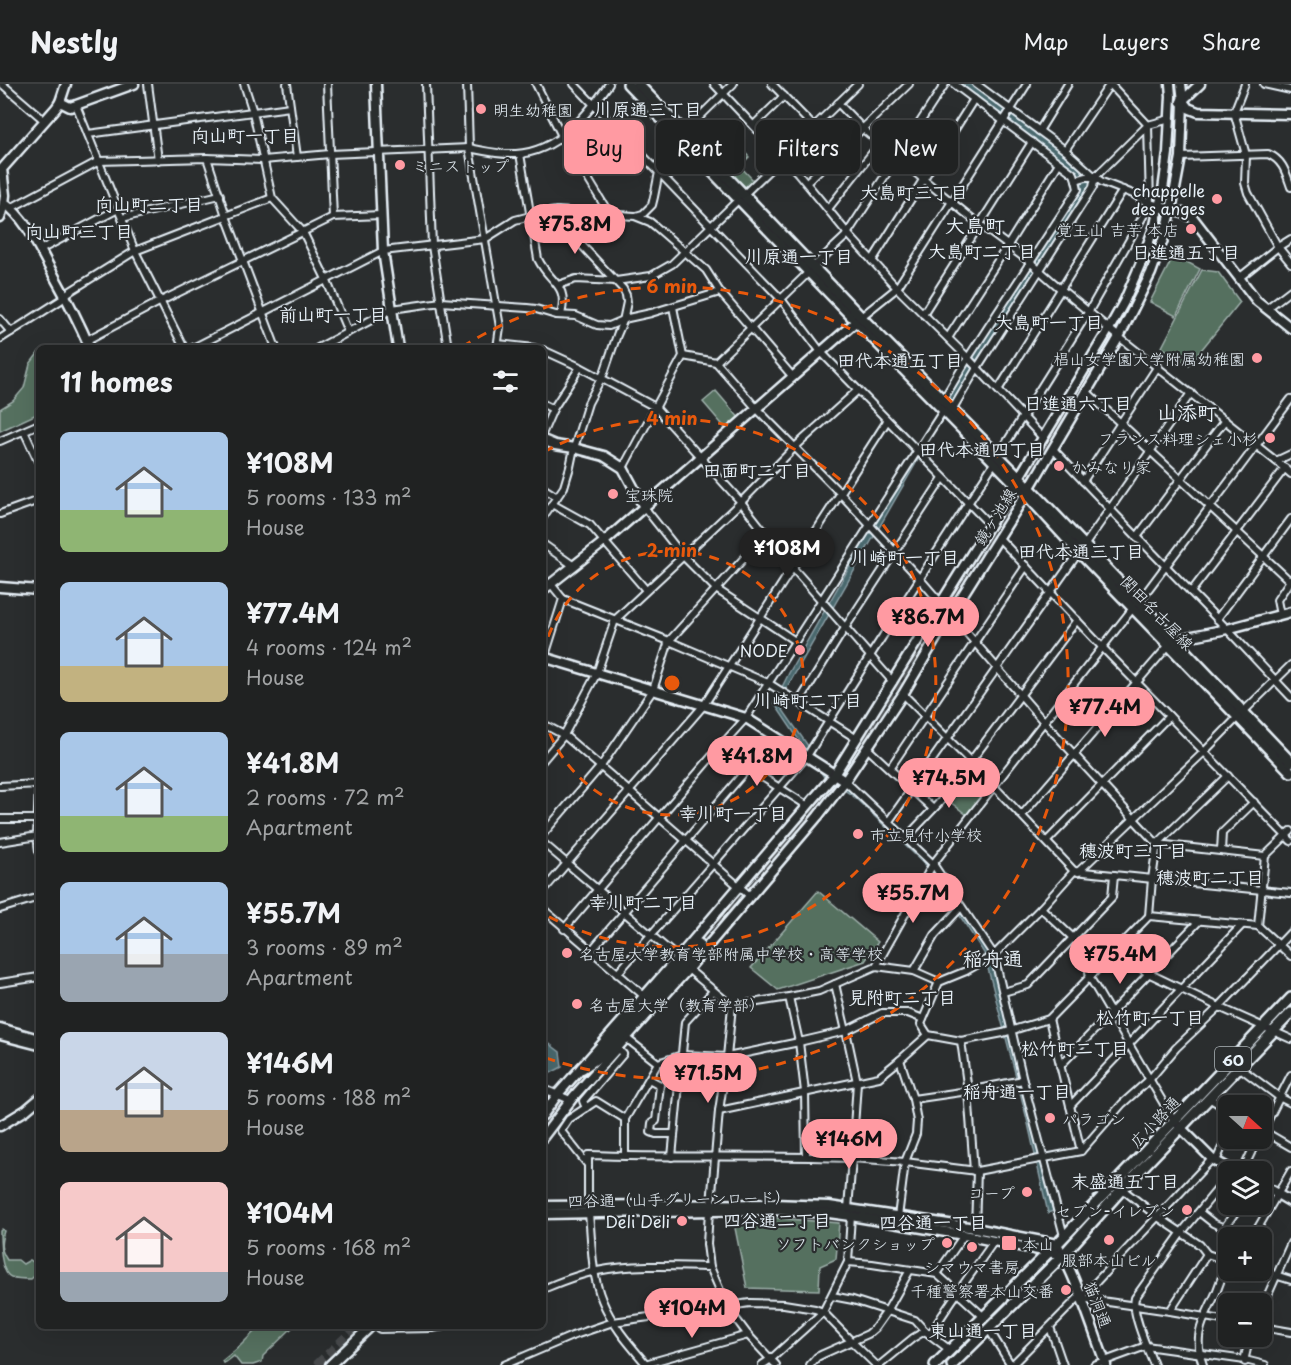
<!DOCTYPE html>
<meta charset="utf-8">
<style>
body{margin:0;font-family:"Playpen Sans","Klee One",sans-serif;background:#282a2a;color:#f1f3f6;height:100vh;display:flex;flex-direction:column;font-size:22px;white-space:nowrap}
*{box-sizing:border-box;margin:0}
p{font-size:20px;color:#a2a4a5}
.icon{flex:none;width:33px;height:33px;fill:none;stroke:currentColor;stroke-width:2;stroke-linecap:round;stroke-linejoin:round}
.map{position:relative;flex:1;overflow:hidden}
.drawer{position:absolute;left:36px;top:261px;width:510px;height:984px;display:flex;flex-direction:column;background:#202222;border-radius:9px;box-shadow:0 6px 24px #0002,0 0 0 2px #3d3f40}
.drawer>*{flex:none}
.hud{position:absolute;left:564px;top:36px;width:570px;height:54px;display:flex;gap:12px}
.needle{width:39px;rotate:111deg}
.tools{position:absolute;left:1218px;top:1011px;display:grid;gap:12px}
.tools a{display:grid;place-items:center;width:54px;height:54px;border-radius:9px;background:#202222;box-shadow:0 6px 24px #0002,0 0 0 2px #3d3f40;font-size:30px}
.price{position:absolute;translate:-50% -51px;padding:0 14px;border-radius:21px;background:#ff9aa2;color:#111;font-size:20px;line-height:39px;filter:drop-shadow(0 2px 3px #0008)}
.price::after{content:'';position:absolute;left:50%;top:36px;width:18px;height:14px;margin-left:-9px;background:inherit;clip-path:polygon(0 0,100% 0,50% 100%)}
.price.active{background:#222;color:#fff}
ul{padding:0;list-style:none}
li{display:flex;align-items:center;gap:18px;height:150px;padding:0 24px}
li span{display:grid;place-items:center;flex:none;width:168px;height:120px;border-radius:9px;color:#555}
li>.icon{margin-inline-start:auto}
span .icon{width:72px;height:72px;fill:#fffc;stroke-width:1}
li b{font-size:26px}
h2{display:flex;justify-content:space-between;align-items:center;height:72px;padding:0 24px;font-size:26px}
.tag{padding:0 21px;border-radius:9px;background:#202222;box-shadow:0 6px 24px #0002,0 0 0 2px #3d3f40;font-size:21px;line-height:54px}
.tag.active{background:#ff9aa2;color:#111}
header{display:flex;align-items:center;gap:36px;box-sizing:border-box;height:84px;padding:0 30px;background:#202222;border-bottom:2px solid #3d3f40}
header strong{font-size:28px}
nav{display:flex;gap:33px;margin-inline-start:auto;font-size:21px}
.map>svg:first-child{display:block}
</style>
<header>
<strong>Nestly</strong>
<nav><a>Map</a><a>Layers</a><a>Share</a></nav>
</header>
<div class="map">
<svg width="1291" height="1281" viewBox="0 0 1291 1281">
<rect width="100%" height="100%" fill="#2a2d2e"/>
<filter id="ink" filterUnits="userSpaceOnUse"><feTurbulence type="fractalNoise" baseFrequency=".0167" numOctaves="2"/><feDisplacementMap in="SourceGraphic" scale="12" xChannelSelector="R" yChannelSelector="G"/><feConvolveMatrix kernelMatrix="1 2 1 2 8 2 1 2 1" color-interpolation-filters="sRGB"/></filter>
<g filter="url(#ink)">
<!-- green -->
<g fill="#546f5e" stroke="#9eb0ab" stroke-width="1.5">
<path d="M737 60 749 73 740 82 753 96 744 104 719 78Z"/>
<path d="M1174 171 1200 185 1176 232 1150 218Z"/>
<path d="M1202 186 1218 188 1240 218 1189 281 1162 263Z"/>
<path d="M39 268V329L0 347V325L13 317 24 304 30 280Z"/>
<path d="M716 307 740 335 727 346 703 318Z"/>
<path d="M969 683 989 703 967 731 945 714Z"/>
<path d="M818 807 878 858 865 877 778 906 751 884Z"/>
<path d="M762 1133 839 1139 836 1175 820 1182 819 1206 747 1204 735 1144Z"/>
<path d="M2 1145 4 1147C0 1160 0 1165 7 1176H18L23 1180 30 1176 36 1180 39 1179V1188L31 1195C25 1195 17 1195 11 1193 0 1189 0 1158 0 1147Z"/>
<path d="M260 1242H294L263 1272 262 1278 253 1281H241L234 1272 226 1278 223 1279 222 1277 239 1263Z"/>
</g>
<!-- water -->
<g fill="#4a676d" stroke="#899ea5" stroke-width="1.5">
<path d="M958 0H971L1065 70 1088 90 1090 103 955 317H953L949 322 778 619 827 689 855 708 931 780 984 862 993 878 1053 1127 1048 1129 1027 1035 984 869 929 784 852 711 824 693 774 619 789 589 874 440 916 375 947 321 948 310 1080 105 1076 87Z"/>
<path d="M543 955 560 968 562 983 543 993Z"/>
</g>
<g fill="none" stroke-linecap="round" stroke-linejoin="round">
<!-- highway-tunnel -->
<g stroke="#464a4c" stroke-width="10" stroke-dasharray="10 5" stroke-linecap="butt">
<path d="M1140 204C1162 154 1173 103 1178 48"/>
<path d="M1101 275 1120 242"/>
<path d="M966 498 1078 314"/>
<path d="M755 800 807 738 851 681 948 527"/>
<path d="M698 860 757 792"/>
<path d="M543 1036 585 985"/>
<path d="M317 1281 358 1242"/>
</g>
<defs>
<g id="street">
<path d="M2 0 45 37"/>
<path d="M148 0 158 76"/>
<path d="M244 0 253 28 272 114 303 148 326 195 348 248"/>
<path d="M287 0 297 73"/>
<path d="M327 0 333 133"/>
<path d="M426 0 432 162 448 264"/>
<path d="M467 0 469 64 500 243 497 264"/>
<path d="M536 0 562 52 610 131"/>
<path d="M574 0 781 215 821 268 990 441"/>
<path d="M714 0 798 89 848 150 897 204 968 274 1043 354"/>
<path d="M772 0 814 43"/>
<path d="M1245 0 1234 28 1246 71 1245 99 1248 109 1278 163 1291 179"/>
<path d="M1264 0 1291 6"/>
<path d="M838 19 863 45 923 95 979 140 1030 178 1062 206 1119 253 1276 377 1291 390"/>
<path d="M76 21 135 167 184 264"/>
<path d="M754 41 784 12"/>
<path d="M1039 47 1068 0"/>
<path d="M88 50 290 23"/>
<path d="M1065 66 1110 0"/>
<path d="M520 70 538 175C550 200 569 199 561 231"/>
<path d="M1181 73 1268 70C1283 76 1286 89 1291 103"/>
<path d="M207 74 226 132 276 264"/>
<path d="M1095 93 1148 41 1170 35"/>
<path d="M1076 96 1086 93H1095L1102 98 1133 110 1150 120"/>
<path d="M807 98 909 0"/>
<path d="M11 124 99 77 207 74 263 76 330 70 469 64C484 67 500 71 516 70 558 68 587 31 609 0"/>
<path d="M828 125 880 59"/>
<path d="M636 132 643 130 652 121 654 113 659 88 675 57 733 0"/>
<path d="M122 134 220 111"/>
<path d="M40 166 118 125"/>
<path d="M872 177 974 15"/>
<path d="M814 182 845 153 945 0"/>
<path d="M1239 194 1278 163 1291 155"/>
<path d="M558 201 576 195 616 197 651 192 672 180 858 0"/>
<path d="M1266 225 1291 206"/>
<path d="M923 230 1032 58"/>
<path d="M861 233 897 204 1027 0"/>
<path d="M0 235 11 248"/>
<path d="M948 254 1008 161 1059 79"/>
<path d="M0 255 61 216 69 208 135 167 272 114"/>
<path d="M87 256 161 217 333 133 381 131"/>
<path d="M498 260 534 264"/>
<path d="M193 264 383 167 485 155 515 136 542 129 557 127 635 132 650 138 655 142 706 186 720 208 793 293"/>
<path d="M318 264 392 225 441 218 527 224 536 225 556 231 576 232 597 241 609 242 628 234 651 229 720 208"/>
<path d="M543 266 580 283 655 323 741 418 792 483 893 598"/>
<path d="M683 272 716 278 809 188"/>
<path d="M716 278 757 325 840 409 920 495 1044 638 1157 760 1265 772"/>
<path d="M998 306 1123 106"/>
<path d="M1086 307 1291 498"/>
<path d="M943 316 968 274 1078 105 1076 96 1074 90 954 0"/>
<path d="M543 320 553 325"/>
<path d="M952 326 977 284 1093 103 1095 93 1065 66 976 0"/>
<path d="M24 347 37 375 39 374"/>
<path d="M543 348 553 325 580 283"/>
<path d="M0 357 39 340"/>
<path d="M1053 365 1110 425 1227 545 1291 613"/>
<path d="M998 372 1089 227 1150 120 1148 41 1110 0"/>
<path d="M1276 377 1291 370"/>
<path d="M623 384 683 272 673 223"/>
<path d="M1083 397 1158 282"/>
<path d="M543 404 557 413"/>
<path d="M552 420 590 441 646 506"/>
<path d="M644 423 682 471 716 505 795 557"/>
<path d="M0 430 39 416"/>
<path d="M543 433 564 403 570 383 574 364 588 319 604 289 617 251 623 237 627 218 626 211 623 205 575 154 557 127"/>
<path d="M998 453 1102 563 1291 757"/>
<path d="M1137 453 1225 336"/>
<path d="M543 460 574 482"/>
<path d="M1084 462 1191 309"/>
<path d="M543 497 551 500 563 515 543 578"/>
<path d="M1191 508 1285 384"/>
<path d="M563 515 669 557 768 599 857 655"/>
<path d="M1138 519 1291 315"/>
<path d="M1280 531 1277 516 1291 495"/>
<path d="M1217 535 1291 435"/>
<path d="M903 610 970 677 1074 787 1291 809"/>
<path d="M799 618 845 544 943 394"/>
<path d="M1243 628 1291 581"/>
<path d="M543 640 564 651 750 812"/>
<path d="M867 664 933 725"/>
<path d="M718 665 808 722"/>
<path d="M543 676 564 651 597 589 615 536 741 418 795 363 858 306"/>
<path d="M890 684 1026 482"/>
<path d="M845 697 933 780 994 871 1023 996 1064 1152"/>
<path d="M39 700 37 752 39 767"/>
<path d="M0 702 39 700"/>
<path d="M1022 731 1169 561"/>
<path d="M0 735H38"/>
<path d="M889 737 1079 468"/>
<path d="M543 750 601 682 653 606 669 557 766 450"/>
<path d="M906 754 940 718 1077 536"/>
<path d="M1047 757 1169 632"/>
<path d="M0 758 38 752"/>
<path d="M543 759 678 874"/>
<path d="M1221 767 1222 749 1254 718"/>
<path d="M1074 787 1041 824 994 871 966 887 939 898 921 940 928 951 961 957 1003 949 1049 935 1149 832 1258 842 1291 872"/>
<path d="M1078 788 1204 668 1238 633"/>
<path d="M543 807 704 621 887 337"/>
<path d="M1041 824 1086 866"/>
<path d="M0 825 39 813"/>
<path d="M543 825 644 912"/>
<path d="M1149 832 1152 795 1157 760 1228 692"/>
<path d="M1258 842 1265 772 1291 747"/>
<path d="M564 845 718 665 746 634 943 327"/>
<path d="M591 867 748 684"/>
<path d="M876 882 933 780 1133 524"/>
<path d="M688 885 732 922 789 913 819 907 876 882 914 887 939 898"/>
<path d="M914 887 935 851 961 823"/>
<path d="M617 890 807 672 870 572 994 379"/>
<path d="M0 899 39 893"/>
<path d="M835 900 846 947 857 998 852 1074 905 1078 977 1087 1081 1067 1122 1020 1150 995 1176 964 1219 923 1291 848"/>
<path d="M1003 908 1028 901 1112 813 1114 791"/>
<path d="M789 913 799 958 805 1008 806 1072"/>
<path d="M1049 935 1081 1067"/>
<path d="M626 954 658 979 682 971 727 973 799 958 846 947 882 929H908L923 935"/>
<path d="M961 957 968 1007 974 1087"/>
<path d="M1060 982 1199 837"/>
<path d="M1239 983 1279 1013 1291 1019"/>
<path d="M649 995 660 1001 656 1037 652 1039 651 1048 656 1050H674"/>
<path d="M543 1011 549 1007 570 1016"/>
<path d="M1209 1014 1228 1026"/>
<path d="M913 1015 968 1007 1023 996"/>
<path d="M1070 1022 1242 841"/>
<path d="M586 1024 583 1017 623 970 617 964"/>
<path d="M719 1027 879 993 900 976 928 951"/>
<path d="M1174 1037 1090 894 1086 866 1111 871 1132 878 1148 889 1219 923 1291 955"/>
<path d="M1262 1046 1291 1063"/>
<path d="M1262 1048 1291 991"/>
<path d="M625 1072V1035L658 979"/>
<path d="M672 1073 685 938 713 907"/>
<path d="M1216 1077 1228 1050"/>
<path d="M588 1081 561 1047 569 1035 596 1017 625 1035"/>
<path d="M1242 1088 1258 1054"/>
<path d="M1122 1105 1158 1133 1200 1161 1207 1170 1228 1177"/>
<path d="M711 1120 719 1027 727 973 732 922"/>
<path d="M588 1122V1071C676 1074 764 1071 852 1074L848 1125"/>
<path d="M709 1127 707 1160 710 1183 719 1204 727 1223 748 1251 776 1281"/>
<path d="M1199 1128 1213 1139 1224 1144 1241 1120"/>
<path d="M589 1130C592 1158 591 1190 602 1216 612 1241 630 1261 647 1281"/>
<path d="M898 1133 905 1078 916 1050 917 1037 913 1015 900 976"/>
<path d="M975 1144 977 1087"/>
<path d="M1252 1154 1291 1087"/>
<path d="M848 1178 872 1180 937 1190 984 1233"/>
<path d="M1259 1186 1291 1196"/>
<path d="M937 1190 964 1151"/>
<path d="M543 1205C560 1198 578 1190 597 1187 634 1180 672 1182 710 1183"/>
<path d="M832 1212 853 1216 915 1236 925 1247 950 1266"/>
<path d="M1081 1214 1170 1227 1207 1170"/>
<path d="M1262 1224 1291 1159"/>
<path d="M1170 1227 1228 1237"/>
<path d="M375 1242 380 1245 432 1244 444 1242"/>
<path d="M1050 1243 1063 1281"/>
<path d="M1262 1243 1291 1248"/>
<path d="M988 1244 1011 1281"/>
<path d="M930 1251C949 1218 973 1188 994 1157"/>
<path d="M1245 1278V1273L1250 1252"/>
<path d="M645 1280 748 1251"/>
<path d="M504 1281 572 1252 613 1238 750 1219 784 1220 815 1225 823 1228 851 1257 876 1281"/>
<path d="M762 1281 771 1275 823 1228 848 1178 851 1132"/>
<path d="M810 1281 817 1273 823 1270 868 1250 875 1244 887 1227 910 1186"/>
<path d="M880 1281 913 1254 925 1247"/>
<path d="M1012 1281 1077 1215 1081 1214 1212 1075"/>
<path d="M1094 1281 1146 1262 1245 1276 1265 1281"/>
<path d="M1154 1281C1148 1266 1131 1229 1135 1214L1182 1148 1221 1101 1229 1084"/>
<path d="M1203 1281C1192 1250 1204 1236 1216 1209 1220 1198 1224 1188 1228 1177"/>
</g>
<g id="secondary">
<path d="M66 0 60 18 56 24 2 85 5 111 4 119C27 135 39 165 52 188 66 213 79 238 90 264"/>
<path d="M376 0 383 167 398 264"/>
<path d="M1182 16 1188 24 1198 28 1291 30"/>
<path d="M60 18 70 23 76 21 134 0"/>
<path d="M1181 18 1200 0"/>
<path d="M1150 120 1186 130 1193 134 1257 217 1291 244"/>
<path d="M0 134 4 119"/>
<path d="M543 356 555 361 574 364 604 372 623 384 644 423"/>
<path d="M0 503 39 506"/>
<path d="M543 506 604 458 644 423 861 233"/>
<path d="M1171 558 1173 556 1227 545 1291 528"/>
<path d="M543 573 746 634 845 697"/>
<path d="M0 944 39 955"/>
<path d="M0 951 39 961"/>
<path d="M543 1031 558 1010 678 874 834 691 1015 400 1109 245 1124 218 1140 181 1155 141 1163 106 1168 69 1171 12 1170 0"/>
<path d="M1176 1039 1212 1075 1235 1088"/>
<path d="M0 1042 26 1026 39 1015"/>
<path d="M543 1053 574 1012 688 885 818 732 845 697 903 610 950 531 1026 410 1119 253 1151 189 1165 150 1170 132 1181 73 1183 17 1181 0"/>
<path d="M1262 1101 1291 1118"/>
<path d="M543 1122 773 1120 829 1122 975 1144 1057 1160C1078 1198 1091 1241 1106 1281"/>
<path d="M543 1130 772 1126 829 1129 851 1132 964 1151 1063 1171"/>
<path d="M330 1281 371 1242"/>
</g>
<g id="primary">
<path d="M628 0 857 238 1026 410 1079 468 1291 688"/>
<path d="M638 0 861 233 1019 393 1291 678"/>
<path d="M935 1281 1057 1160 1291 914"/>
<path d="M952 1281 1063 1171 1122 1105 1291 929"/>
</g>
<path id="highway" d="M582 984 598 973 621 950 677 887 698 860"/>
</defs>
<!-- street casing -->
<use href="#street" stroke="#e8f1f8" stroke-width="10"/>
<!-- secondary casing -->
<use href="#secondary" stroke="#e8f1f8" stroke-width="13"/>
<!-- primary casing -->
<use href="#primary" stroke="#e8f1f8" stroke-width="14"/>
<!-- highway casing -->
<use href="#highway" stroke="#e8f1f8" stroke-width="15"/>
<!-- street -->
<use href="#street" stroke="#2a2d2e" stroke-width="6"/>
<!-- secondary -->
<use href="#secondary" stroke="#2a2d2e" stroke-width="8"/>
<!-- primary -->
<use href="#primary" stroke="#2a2d2e" stroke-width="9"/>
<!-- highway -->
<use href="#highway" stroke="#2a2d2e" stroke-width="10"/>
</g>
</g>
<!-- distance rings -->
<g fill="none" stroke="#e8590c" stroke-width="3" stroke-dasharray="10 8">
<path d="M543 570A132 132 0 1 1 543 628"/>
<path d="M544 368A264 264 0 1 1 544 830"/>
<path d="M462 263A396 396 0 1 1 543 973"/>
</g>
<!-- markers -->
<g fill="#ff9aa2" stroke="#2a2d2e" stroke-width="2">
<circle cx="481" cy="25" r="6"/>
<circle cx="400" cy="81" r="6"/>
<circle cx="1217" cy="115" r="6"/>
<circle cx="1191" cy="145" r="6"/>
<circle cx="1257" cy="274" r="6"/>
<circle cx="1270" cy="354" r="6"/>
<circle cx="1059" cy="382" r="6"/>
<circle cx="613" cy="410" r="6"/>
<circle cx="800" cy="566" r="6"/>
<circle cx="858" cy="750" r="6"/>
<circle cx="567" cy="869" r="6"/>
<circle cx="577" cy="920" r="6"/>
<circle cx="1050" cy="1034" r="6"/>
<circle cx="1027" cy="1108" r="6"/>
<circle cx="1187" cy="1126" r="6"/>
<circle cx="682" cy="1137" r="6"/>
<circle cx="1109" cy="1156" r="6"/>
<circle cx="947" cy="1159" r="6"/>
<rect x="1001" y="1151" width="16" height="16" rx="3"/>
<circle cx="972" cy="1163" r="6"/>
<circle cx="1066" cy="1206" r="6"/>
</g>
<g text-anchor="middle" dominant-baseline="central" stroke-width="4.5" stroke-linejoin="round" paint-order="stroke">
<!-- shield labels -->
<rect fill="#2a2d2e" stroke="#afb6bb" stroke-width="1.5" x="1215" y="963" width="36" height="24" rx="4.5"/>
<g font-size="15" font-weight="bold" fill="#e8f1f8">
<text x="1233" y="975">60</text>
</g>
<!-- poi labels -->
<g font-size="16" fill="#e8f1f8" stroke="#2a2d2e" text-anchor="end">
<text x="493" y="25" text-anchor="start">明生幼稚園</text>
<text x="412" y="81" text-anchor="start">ミニストップ</text>
<text x="1205" y="106">chappelle<tspan x="1205" dy="18">des anges</tspan></text>
<text x="1179" y="145">覚王山 吉芋 本店</text>
<text x="1245" y="274">椙山女学園大学附属幼稚園</text>
<text x="1258" y="354">フランス料理シェ小杉</text>
<text x="1071" y="382" text-anchor="start">かみなり家</text>
<text x="625" y="410" text-anchor="start">宝珠院</text>
<text x="788" y="566">NODE</text>
<text x="870" y="750" text-anchor="start">市立見付小学校</text>
<text x="579" y="869" text-anchor="start">名古屋大学教育学部附属中学校・高等学校</text>
<text x="589" y="920" text-anchor="start">名古屋大学（教育学部）</text>
<text x="1062" y="1034" text-anchor="start">パラゴン</text>
<text x="1015" y="1108">コープ</text>
<text x="1175" y="1126">セブン-イレブン</text>
<text x="670" y="1137">Deli Deli</text>
<text x="935" y="1159">ソフトバンクショップ</text>
<text x="1022" y="1159" text-anchor="start">本山</text>
<text x="1109" y="1175" text-anchor="middle">服部本山ビル</text>
<text x="972" y="1182" text-anchor="middle">シマウマ書房</text>
<text x="1054" y="1206">千種警察署本山交番</text>
</g>
<!-- street labels -->
<g font-size="16" fill="#e8f1f8" stroke="#2a2d2e">
<text transform="translate(994 432) rotate(-58)">鏡ヶ池線</text>
<text transform="translate(1158 528) rotate(46)">関田名古屋線</text>
<text transform="translate(1154 1037) rotate(-46)">広小路通</text>
<text transform="translate(679 1114) rotate(-1)">四谷通（山手グリーンロード）</text>
<text transform="translate(1099 1220) rotate(69)">猫洞通</text>
</g>
<!-- neighbourhood labels -->
<g font-size="18" font-weight="bold" fill="#e8f1f8" stroke="#2a2d2e">
<text x="648" y="24">川原通三丁目</text>
<text x="245" y="50">向山町一丁目</text>
<text x="914" y="107">大島町三丁目</text>
<text x="149" y="119">向山町二丁目</text>
<text x="79" y="146">向山町三丁目</text>
<text x="982" y="166">大島町二丁目</text>
<text x="1186" y="167">日進通五丁目</text>
<text x="799" y="171">川原通一丁目</text>
<text x="333" y="229">前山町一丁目</text>
<text x="1049" y="237">大島町一丁目</text>
<text x="900" y="275">田代本通五丁目</text>
<text x="1078" y="318">日進通六丁目</text>
<text x="982" y="364">田代本通四丁目</text>
<text x="757" y="385">田面町二丁目</text>
<text x="1081" y="466">田代本通三丁目</text>
<text x="905" y="472">川崎町一丁目</text>
<text x="808" y="615">川崎町二丁目</text>
<text x="733" y="728">幸川町一丁目</text>
<text x="1133" y="765">穂波町三丁目</text>
<text x="1210" y="792">穂波町二丁目</text>
<text x="643" y="817">幸川町二丁目</text>
<text x="902" y="912">見附町二丁目</text>
<text x="1150" y="932">松竹町一丁目</text>
<text x="1075" y="963">松竹町二丁目</text>
<text x="1017" y="1006">稲舟通一丁目</text>
<text x="1125" y="1096">末盛通五丁目</text>
<text x="777" y="1135">四谷通二丁目</text>
<text x="933" y="1137">四谷通一丁目</text>
<text x="983" y="1245">東山通一丁目</text>
</g>
<!-- quarter labels -->
<g font-size="20" font-weight="bold" fill="#e8f1f8" stroke="#2a2d2e">
<text x="975" y="141">大島町</text>
<text x="1187" y="328">山添町</text>
<text x="993" y="874">稲舟通</text>
</g>
</g>
<circle cx="672" cy="599" r="9" fill="#e8590c" stroke="#2a2d2e" stroke-width="3"/>
<g font-size="18" text-anchor="middle" font-weight="bold" fill="#e8590c" stroke="#2a2d2e" stroke-width="4.5" stroke-linejoin="round" paint-order="stroke">
<text x="672" y="209">6 min</text>
<text x="672" y="341">4 min</text>
<text x="672" y="473">2 min</text>
</g>
</svg>
<div class="tools">
<a><svg class="needle" viewBox="-14 -14 28 28"><path d="M0-13l5 13h-10z" fill="#e53935"/><path d="M0 13l5-13h-10z" fill="#a2a4a5"/></svg></a>
<a><svg class="icon" aria-label="layers" viewBox="0 0 24 24"><path d="M12 4l9 5-9 5-9-5zM3 14l9 5 9-5"/></svg></a>
<a>+</a>
<a>−</a>
</div>
<b class="price" style="left:575px;top:171px">¥75.8M</b>
<b class="price active" style="left:787px;top:495px">¥108M</b>
<b class="price" style="left:928px;top:564px">¥86.7M</b>
<b class="price" style="left:1105px;top:654px">¥77.4M</b>
<b class="price" style="left:757px;top:703px">¥41.8M</b>
<b class="price" style="left:949px;top:725px">¥74.5M</b>
<b class="price" style="left:913px;top:840px">¥55.7M</b>
<b class="price" style="left:1120px;top:901px">¥75.4M</b>
<b class="price" style="left:708px;top:1020px">¥71.5M</b>
<b class="price" style="left:849px;top:1086px">¥146M</b>
<b class="price" style="left:692px;top:1255px">¥104M</b>
<div class="hud">
<a class="tag active">Buy</a>
<a class="tag">Rent</a>
<a class="tag">Filters</a>
<a class="tag">New</a>
</div>
<section class="drawer">
<h2>11 homes<svg class="icon" aria-label="filters" viewBox="0 0 24 24"><path d="M4 7h16M4 17h16"/><circle cx="9" cy="7" r="2"/><circle cx="15" cy="17" r="2"/></svg></h2>
<ul>
<li><span style="background:linear-gradient(#a9c7e8 65%,#8fb573 0)"><svg class="icon" aria-label="home" viewBox="0 0 24 24"><path d="M3 11l9-7 9 7M6 9v11h12V9"/></svg></span><div><b>¥108M</b><p>5 rooms · 133 m²</p><p>House</p></div></li>
<li><span style="background:linear-gradient(#a9c7e8 70%,#c2b280 0)"><svg class="icon" aria-label="home" viewBox="0 0 24 24"><path d="M3 11l9-7 9 7M6 9v11h12V9"/></svg></span><div><b>¥77.4M</b><p>4 rooms · 124 m²</p><p>House</p></div></li>
<li><span style="background:linear-gradient(#a9c7e8 70%,#8fb573 0)"><svg class="icon" aria-label="home" viewBox="0 0 24 24"><path d="M3 11l9-7 9 7M6 9v11h12V9"/></svg></span><div><b>¥41.8M</b><p>2 rooms · 72 m²</p><p>Apartment</p></div></li>
<li><span style="background:linear-gradient(#a9c7e8 60%,#9aa5b1 0)"><svg class="icon" aria-label="home" viewBox="0 0 24 24"><path d="M3 11l9-7 9 7M6 9v11h12V9"/></svg></span><div><b>¥55.7M</b><p>3 rooms · 89 m²</p><p>Apartment</p></div></li>
<li><span style="background:linear-gradient(#c9d6e8 65%,#b9a48a 0)"><svg class="icon" aria-label="home" viewBox="0 0 24 24"><path d="M3 11l9-7 9 7M6 9v11h12V9"/></svg></span><div><b>¥146M</b><p>5 rooms · 188 m²</p><p>House</p></div></li>
<li><span style="background:linear-gradient(#f6c9c9 75%,#9aa5b1 0)"><svg class="icon" aria-label="home" viewBox="0 0 24 24"><path d="M3 11l9-7 9 7M6 9v11h12V9"/></svg></span><div><b>¥104M</b><p>5 rooms · 168 m²</p><p>House</p></div></li>
</ul>
</section>
</div>
